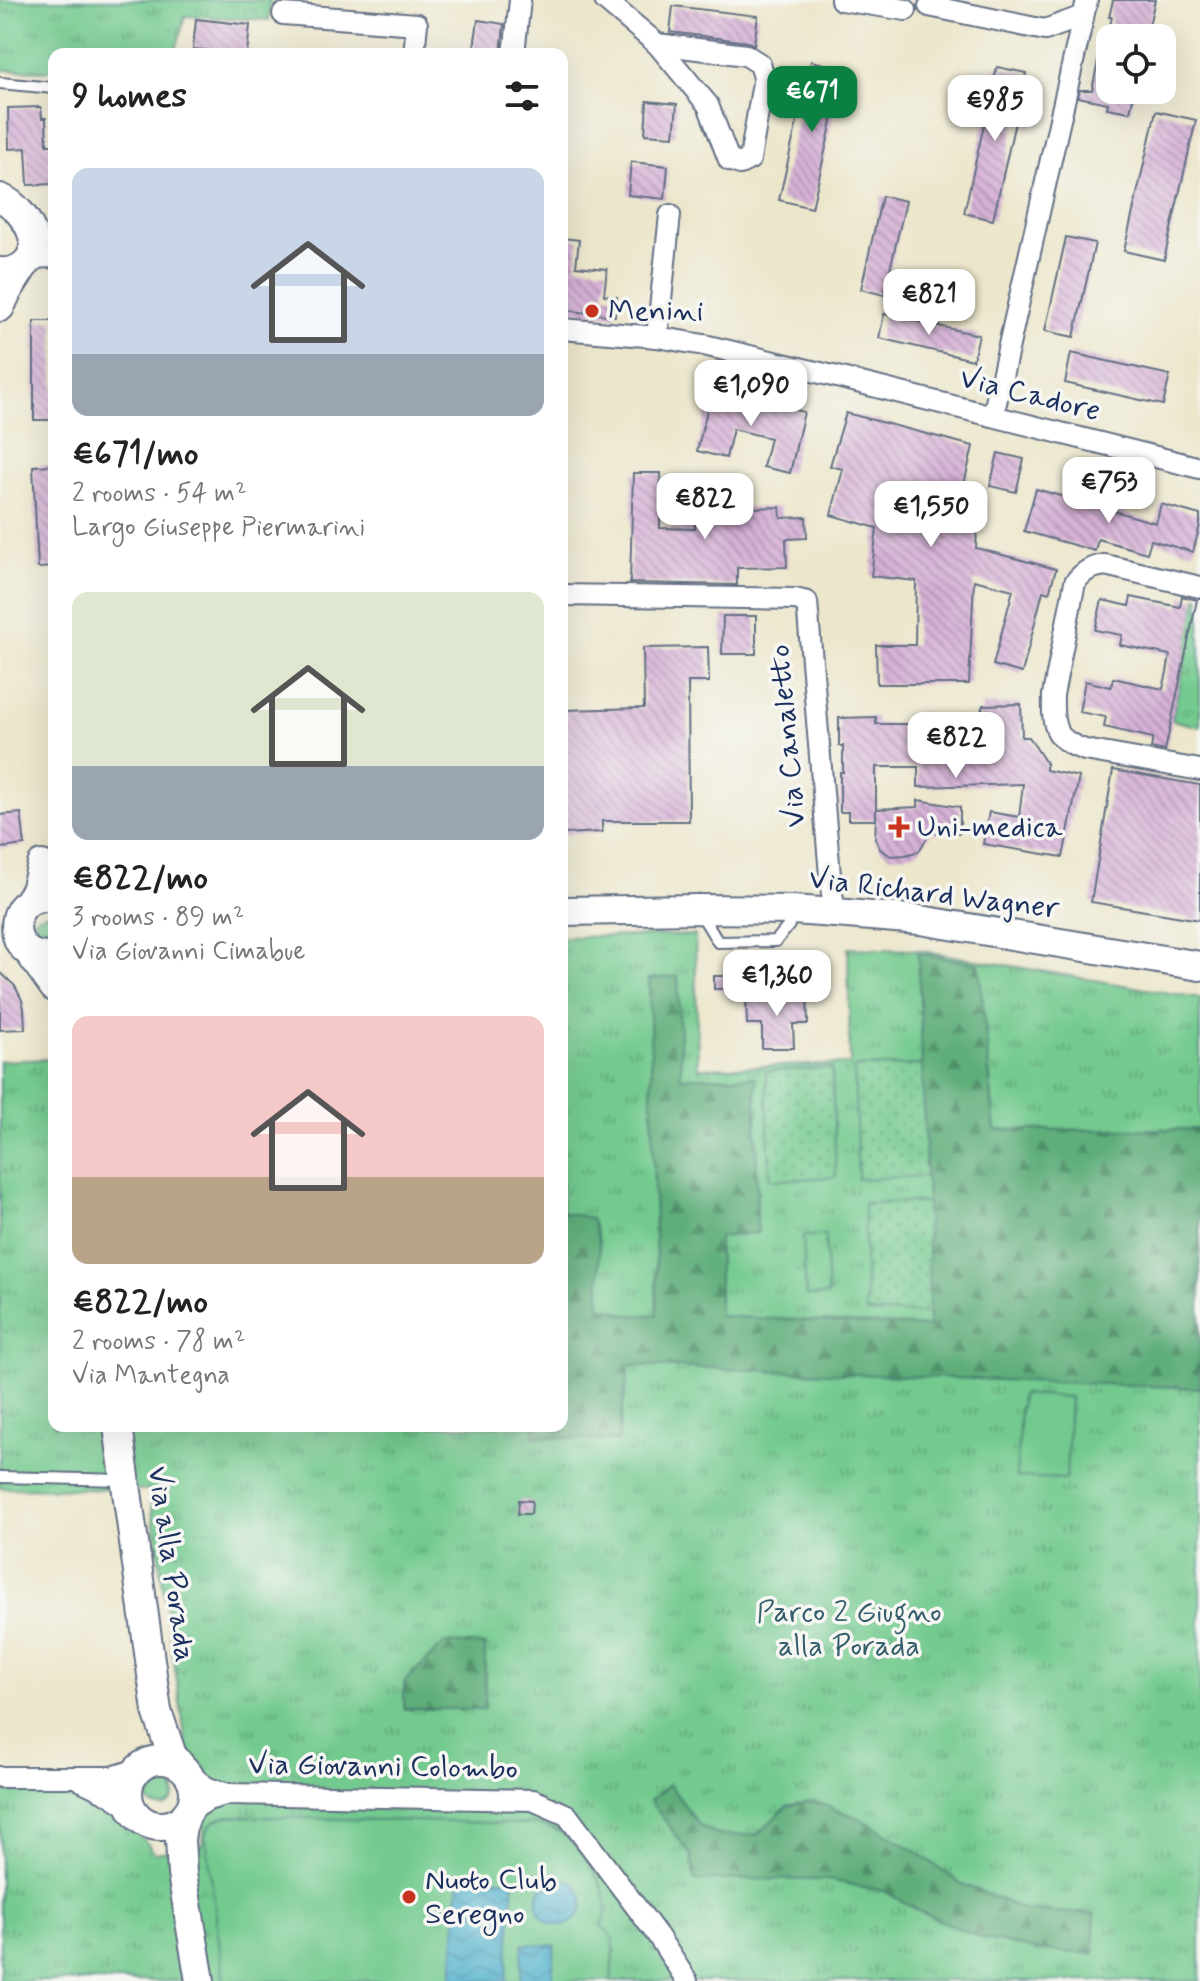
<!DOCTYPE html>
<meta charset="utf-8">
<style>
body{margin:0;font-family:Mynerve,sans-serif;background:#f6f6f6;color:#222;height:100vh;display:flex;flex-direction:column;font-size:30px;white-space:nowrap}
*{box-sizing:border-box;margin:0}
p{font-size:26px;color:#767676}
.icon{flex:none;width:44px;height:44px;fill:none;stroke:currentColor;stroke-width:2;stroke-linecap:round;stroke-linejoin:round}
.map{position:relative;flex:1;overflow:hidden}
.panel{position:absolute;left:48px;top:48px;width:520px;height:1384px;display:flex;flex-direction:column;background:#fff;border-radius:16px;box-shadow:0 8px 32px #0002}
.panel>*{flex:none}
.tools{position:absolute;left:1096px;top:24px;display:grid;gap:16px}
.tools a{display:grid;place-items:center;width:80px;height:80px;border-radius:16px;background:#fff;box-shadow:0 8px 32px #0002;font-size:40px}
.price{position:absolute;translate:-50% -68px;padding:0 18px;border-radius:16px;background:#fff;color:#222;font-size:26px;line-height:52px;filter:drop-shadow(0 2px 4px #0008)}
.price::after{content:'';position:absolute;left:50%;top:48px;width:24px;height:18px;margin-left:-12px;background:inherit;clip-path:polygon(0 0,100% 0,50% 100%)}
.price.on{background:#0b8043;color:#fff}
ul{padding:0;list-style:none}
li{display:grid;align-content:center;gap:16px;height:424px;padding:0 24px}
li span{display:grid;place-items:center;height:248px;border-radius:16px;color:#555}
li>.icon{margin-inline-start:auto}
span .icon{width:144px;height:144px;fill:#fffc;stroke-width:1}
li b{font-size:34px}
h2{display:flex;justify-content:space-between;align-items:center;height:96px;padding:0 24px;font-size:34px}
.map>svg:first-child{display:block}
</style>
<div class="map">
<svg width="1200" height="1981" viewBox="0 0 1200 1981">
<defs>
<pattern id="grass-tufts" width="24" height="20" patternUnits="userSpaceOnUse" patternTransform="scale(2)"><rect width="24" height="20" fill="#73ca8f"/><path d="M3 7l-1-3M5 7V3M7 7l1-3M15 17l-1-3M17 17v-4M19 17l1-3" fill="none" stroke="#5ea478"/></pattern>
<pattern id="forest-firs" width="22" height="20" patternUnits="userSpaceOnUse" patternTransform="scale(2)"><rect width="22" height="20" fill="#5eae7a"/><path d="M5 1l3.5 6h-7zM16 11l3.5 6h-7z" fill="#4d8e67"/></pattern>
<pattern id="garden-dots" width="8" height="8" patternUnits="userSpaceOnUse" patternTransform="scale(2)"><rect width="8" height="8" fill="#73ca8f"/><path d="M2 2h.1M6 6h.1" fill="none" stroke="#5ea478" stroke-width="1.8" stroke-linecap="round"/></pattern>
<pattern id="water-waves" width="16" height="10" patternUnits="userSpaceOnUse" patternTransform="scale(2)"><rect width="16" height="10" fill="#4cafcb"/><path d="M0 5q4-4 8 0t8 0" fill="none" stroke="#3e8fa8"/></pattern>
<pattern id="building-back-hatch" width="6" height="6" patternUnits="userSpaceOnUse" patternTransform="scale(2)"><rect width="6" height="6" fill="#d6b1d6"/><path d="M-1 5l2 2M0 0l6 6M5-1l2 2" fill="none" stroke="#ad90b1"/></pattern>
</defs>
<rect width="100%" height="100%" fill="#f6f6f2"/>
<filter id="ink" filterUnits="userSpaceOnUse"><feTurbulence type="fractalNoise" baseFrequency=".0125" numOctaves="2"/><feDisplacementMap in="SourceGraphic" scale="16" xChannelSelector="R" yChannelSelector="G"/><feConvolveMatrix kernelMatrix="1 2 1 2 8 2 1 2 1" color-interpolation-filters="sRGB"/></filter>
<filter id="wash" filterUnits="userSpaceOnUse"><feTurbulence type="fractalNoise" baseFrequency=".006" numOctaves="4" result="noise"/><feDisplacementMap in="SourceGraphic" scale="32" xChannelSelector="R" yChannelSelector="G"/><feGaussianBlur stdDeviation="1.8" result="paint"/><feColorMatrix in="noise" values="0 0 0 0 0 0 0 0 0 0 0 0 0 0 0 0 0 1.4 0 .05"/><feComposite in="paint" operator="in"/></filter>
<g filter="url(#wash)">
<rect width="100%" height="100%" fill="#ece6cb"/>
<!-- grass -->
<g fill="url(#grass-tufts)" stroke="#477c76" stroke-width="2">
<path d="M0 0H270L269 18V20L185 16 175 54H54V71L0 70Z"/>
<path d="M1197 597H1200V727L1172 720Z"/>
<path d="M48 913 54 916V938L43 940 35 935 33 926 36 917Z"/>
<path d="M695 935 698 1068 850 1064 848 948 917 950 1200 998V1981H0V1792C72 1793 108 1791 155 1853L203 1845 204 1828 190 1758 187 1751 149 1490 0 1488V1061L54 1059V1426H562V937Z"/>
<circle cx="160" cy="1792" r="15"/>
</g>
<!-- forest -->
<g fill="url(#forest-firs)" stroke="#3c6e6c" stroke-width="2">
<path d="M918 953 979 964 995 1130 1200 1129V1388L629 1365 618 1441 534 1436V1426H562V1212L591 1218 599 1241 600 1306 627 1315H657L649 979 678 976 681 1077H756L757 1233 719 1237V1316L929 1327 927 1202Z"/>
<path d="M445 1643 485 1645V1709H404V1682Z"/>
<path d="M669 1784 700 1826 719 1835H757L787 1806 813 1801 859 1818 913 1849 960 1883 1025 1910 1095 1914 1093 1954 1036 1950 982 1938 923 1913 884 1891 828 1880 742 1879 695 1881 691 1855 650 1801Z"/>
</g>
<!-- garden -->
<g fill="url(#garden-dots)" stroke="#477c76" stroke-width="2">
<path d="M922 1065 926 1176 858 1179 854 1067Z"/>
<path d="M832 1068 836 1177 770 1180 766 1071Z"/>
<path d="M927 1202 929 1313H866L864 1203Z"/>
</g>
<!-- pitch -->
<g fill="#73ca8f" stroke="#477c76" stroke-width="2">
<path d="M825 1235 828 1295 806 1296 803 1236Z"/>
<path d="M1021 1394 1070 1397 1066 1479 1016 1477Z"/>
<path d="M228 1816 528 1824C537 1825 546 1825 554 1829 578 1840 622 1900 601 1925L614 1939 611 1981H224L206 1837C207 1823 215 1819 228 1816Z"/>
</g>
<!-- water -->
<g fill="url(#water-waves)" stroke="#346f94" stroke-width="2">
<path d="M459 1876 514 1880 506 1981H452Z"/>
<circle cx="560" cy="1902" r="23"/>
<path d="M523 1944 555 1946 552 1981H520Z"/>
</g>
<g id="blocks">
<!-- building -->
<g fill="url(#building-back-hatch)">
<path d="M1113 0H1155L1146 38H1110V90H1135L1130 112 1107 108 1108 103 1078 97 1080 90H1092L1104 33 1108 34 1112 17H1109Z"/>
<path d="M673 6 758 16 754 45 748 42 670 32Z"/>
<path d="M196 19 250 25 247 54H212L213 51 193 49Z"/>
<path d="M478 20 504 24 501 54H473Z"/>
<path d="M811 61 844 69 812 208 779 200Z"/>
<path d="M997 67 1026 73 993 220 964 213Z"/>
<path d="M647 101 677 104 674 136 645 134Z"/>
<path d="M41 107 42 118H46L47 145H54V184L28 185 26 148 9 149 8 108Z"/>
<path d="M1156 111 1196 120 1164 260 1124 251Z"/>
<path d="M631 162 668 166 665 199 628 195Z"/>
<path d="M882 196 906 201 884 295 861 289Z"/>
<path d="M1066 237 1095 243 1074 337 1045 331Z"/>
<path d="M562 238 579 240 576 266 607 269 604 295 617 297 615 316 562 310Z"/>
<path d="M884 314 979 335 973 360 879 338Z"/>
<rect x="34" y="321" width="20" height="99"/>
<path d="M1071 353 1170 375 1163 405 1065 383Z"/>
<path d="M712 390 804 412 790 473 763 467 770 438 733 429 726 458 697 451Z"/>
<path d="M846 413 973 446 959 506 978 511 976 548 1056 569 1049 593 1043 591 1022 673 993 665 1013 590 974 580 969 684H877L876 645H915L916 581 871 576 877 528 831 515 843 469 830 466Z"/>
<path d="M998 453 1024 459 1016 492 990 486Z"/>
<path d="M54 465V567L38 568 33 466Z"/>
<path d="M633 473H661L660 528 695 529 694 510 780 507 781 518 806 517 807 538 786 539 787 567 737 568V585L630 583Z"/>
<path d="M1036 489 1156 523 1161 504 1200 515V525L1193 552 1151 540 1147 553 1098 539 1095 551 1024 531Z"/>
<path d="M1182 596 1197 600 1165 751 1151 748 1153 738 1104 727 1106 717 1079 712 1085 681 1111 687 1113 678 1163 689 1167 672 1170 655 1120 645 1122 635 1095 630 1102 600 1129 606 1131 597 1180 607Z"/>
<path d="M723 616H756V654H722Z"/>
<path d="M708 647 709 682H688L689 821H602V832L562 834V710L644 708 643 648Z"/>
<path d="M1021 704 1022 737H1029L1046 763V770L1079 777 1063 857 983 844 989 812 1019 817 1023 784 918 787V767H876V819V809L918 807V800L960 807V833H930L919 851 906 855 891 856 880 849 875 838 876 820H848V812H840V772H843V746H839V718L876 717V724H967L966 738 973 740 983 705Z"/>
<path d="M1113 770 1200 785V920L1091 902Z"/>
<path d="M21 813 25 845 0 848V815Z"/>
<path d="M0 972 15 986 22 1000 24 1009 25 1029 0 1030Z"/>
<rect x="714" y="976" width="30" height="13"/>
<path d="M807 995 808 1024H793L794 1048H762V1024H747L746 996Z"/>
<path d="M519 1500 532 1501 531 1514H518Z"/>
</g>
</g>
</g>
<g filter="url(#ink)">
<use href="#blocks" fill-opacity="0" stroke="#646f84" stroke-width="2"/>
<g fill="none" stroke-linecap="round" stroke-linejoin="round">
<defs>
<g id="lane">
<path d="M0 83 54 88"/>
<path d="M699 911 718 942 776 941 789 925 791 912"/>
<path d="M0 1477 123 1480"/>
</g>
<g id="street">
<path d="M605 0 657 44 708 105 729 160 740 164 750 159 764 77 760 64 746 55 657 44"/>
<path d="M841 0 906 10"/>
<path d="M929 6 1045 30 1083 16"/>
<path d="M283 14 417 24 414 54"/>
<path d="M514 54 520 0"/>
<path d="M31 258 54 257"/>
<path d="M562 329 657 337 704 345 833 376 1200 468"/>
<path d="M657 337 670 215"/>
<path d="M993 416 1087 0"/>
<path d="M1200 587 1105 565C1091 567 1084 571 1075 582L1053 695C1052 726 1054 740 1085 750L1200 770"/>
<path d="M562 595 795 599 807 602 831 887 835 913"/>
<path d="M188 1774 208 1788 229 1794"/>
<path d="M0 1777H112L138 1769"/>
<path d="M80 1780 109 1794 132 1809"/>
<path d="M187 1813 208 1800 229 1794 533 1800 567 1815 658 1936 687 1981"/>
</g>
<g id="secondary">
<path d="M0 198C14 203 29 221 33 236 39 258 20 274 0 272"/>
<path d="M0 307 7 292 23 267"/>
<path d="M54 898C3 887 4 967 54 955"/>
<path d="M28 901 35 891 42 865"/>
<path d="M562 911 698 909 792 910 835 913 920 920 1200 966"/>
<path d="M29 952 54 987"/>
<path d="M118 1426 157 1711 172 1755 181 1766"/>
<circle cx="161" cy="1793" r="33"/>
<path d="M187 1813 182 1827 180 1839 182 1874 200 1981"/>
</g>
</defs>
<!-- lane casing -->
<use href="#lane" stroke="#646f84" stroke-width="14"/>
<!-- street casing -->
<use href="#street" stroke="#646f84" stroke-width="24"/>
<!-- secondary casing -->
<use href="#secondary" stroke="#646f84" stroke-width="32"/>
<!-- lane -->
<use href="#lane" stroke="#fff" stroke-width="10"/>
<!-- street -->
<use href="#street" stroke="#fff" stroke-width="20"/>
<!-- secondary -->
<use href="#secondary" stroke="#fff" stroke-width="28"/>
</g>
</g>
<!-- markers -->
<g fill="#c8321e" stroke="#f6f6f2" stroke-width="3">
<circle cx="592" cy="311" r="8"/>
<path d="M895 815h8v8h8v8h-8v8h-8v-8h-8v-8h8z"/>
<circle cx="409" cy="1897" r="8"/>
</g>
<g text-anchor="middle" dominant-baseline="central" stroke-width="7" stroke-linejoin="round" paint-order="stroke">
<!-- poi labels -->
<g font-size="30" fill="#1b2f5e" stroke="#f6f6f2" text-anchor="start">
<text x="608" y="311">Menini</text>
<text x="917" y="827">Uni-medica</text>
<text x="425" y="1880">Nuoto Club<tspan x="425" dy="34">Seregno</tspan></text>
</g>
<!-- street labels -->
<g font-size="30" fill="#1b2f5e" stroke="#f6f6f2">
<text transform="translate(1030 395) rotate(14)">Via Cadore</text>
<text transform="translate(788 736) rotate(-95)">Via Canaletto</text>
<text transform="translate(934 894) rotate(7)">Via Richard Wagner</text>
<text transform="translate(171 1564) rotate(82)">Via alla Porada</text>
<text transform="translate(383 1767) rotate(1)">Via Giovanni Colombo</text>
</g>
<!-- park labels -->
<g font-size="30" fill="#355e6d" stroke="#f6f6f2">
<text x="849" y="1612">Parco 2 Giugno<tspan x="849" dy="34">alla Porada</tspan></text>
</g>
</g>
</svg>
<div class="tools">
<a><svg class="icon" aria-label="locate" viewBox="0 0 24 24"><circle cx="12" cy="12" r="6"/><path d="M12 2v4M12 18v4M2 12h4M18 12h4"/></svg></a>
</div>
<b class="price on" style="left:812px;top:134px">€671</b>
<b class="price" style="left:995px;top:143px">€985</b>
<b class="price" style="left:929px;top:337px">€821</b>
<b class="price" style="left:751px;top:428px">€1,090</b>
<b class="price" style="left:1109px;top:525px">€753</b>
<b class="price" style="left:705px;top:541px">€822</b>
<b class="price" style="left:931px;top:549px">€1,550</b>
<b class="price" style="left:956px;top:780px">€822</b>
<b class="price" style="left:777px;top:1018px">€1,360</b>
<section class="panel">
<h2>9 homes<svg class="icon" aria-label="filters" viewBox="0 0 24 24"><path d="M4 7h16M4 17h16"/><circle cx="9" cy="7" r="2"/><circle cx="15" cy="17" r="2"/></svg></h2>
<ul>
<li><span style="background:linear-gradient(#c9d6e8 75%,#9aa5b1 0)"><svg class="icon" aria-label="home" viewBox="0 0 24 24"><path d="M3 11l9-7 9 7M6 9v11h12V9"/></svg></span><div><b>€671/mo</b><p>2 rooms · 54 m²</p><p>Largo Giuseppe Piermarini</p></div></li>
<li><span style="background:linear-gradient(#dfe7d0 70%,#9aa5b1 0)"><svg class="icon" aria-label="home" viewBox="0 0 24 24"><path d="M3 11l9-7 9 7M6 9v11h12V9"/></svg></span><div><b>€822/mo</b><p>3 rooms · 89 m²</p><p>Via Giovanni Cimabue</p></div></li>
<li><span style="background:linear-gradient(#f6c9c9 65%,#b9a48a 0)"><svg class="icon" aria-label="home" viewBox="0 0 24 24"><path d="M3 11l9-7 9 7M6 9v11h12V9"/></svg></span><div><b>€822/mo</b><p>2 rooms · 78 m²</p><p>Via Mantegna</p></div></li>
</ul>
</section>
</div>
